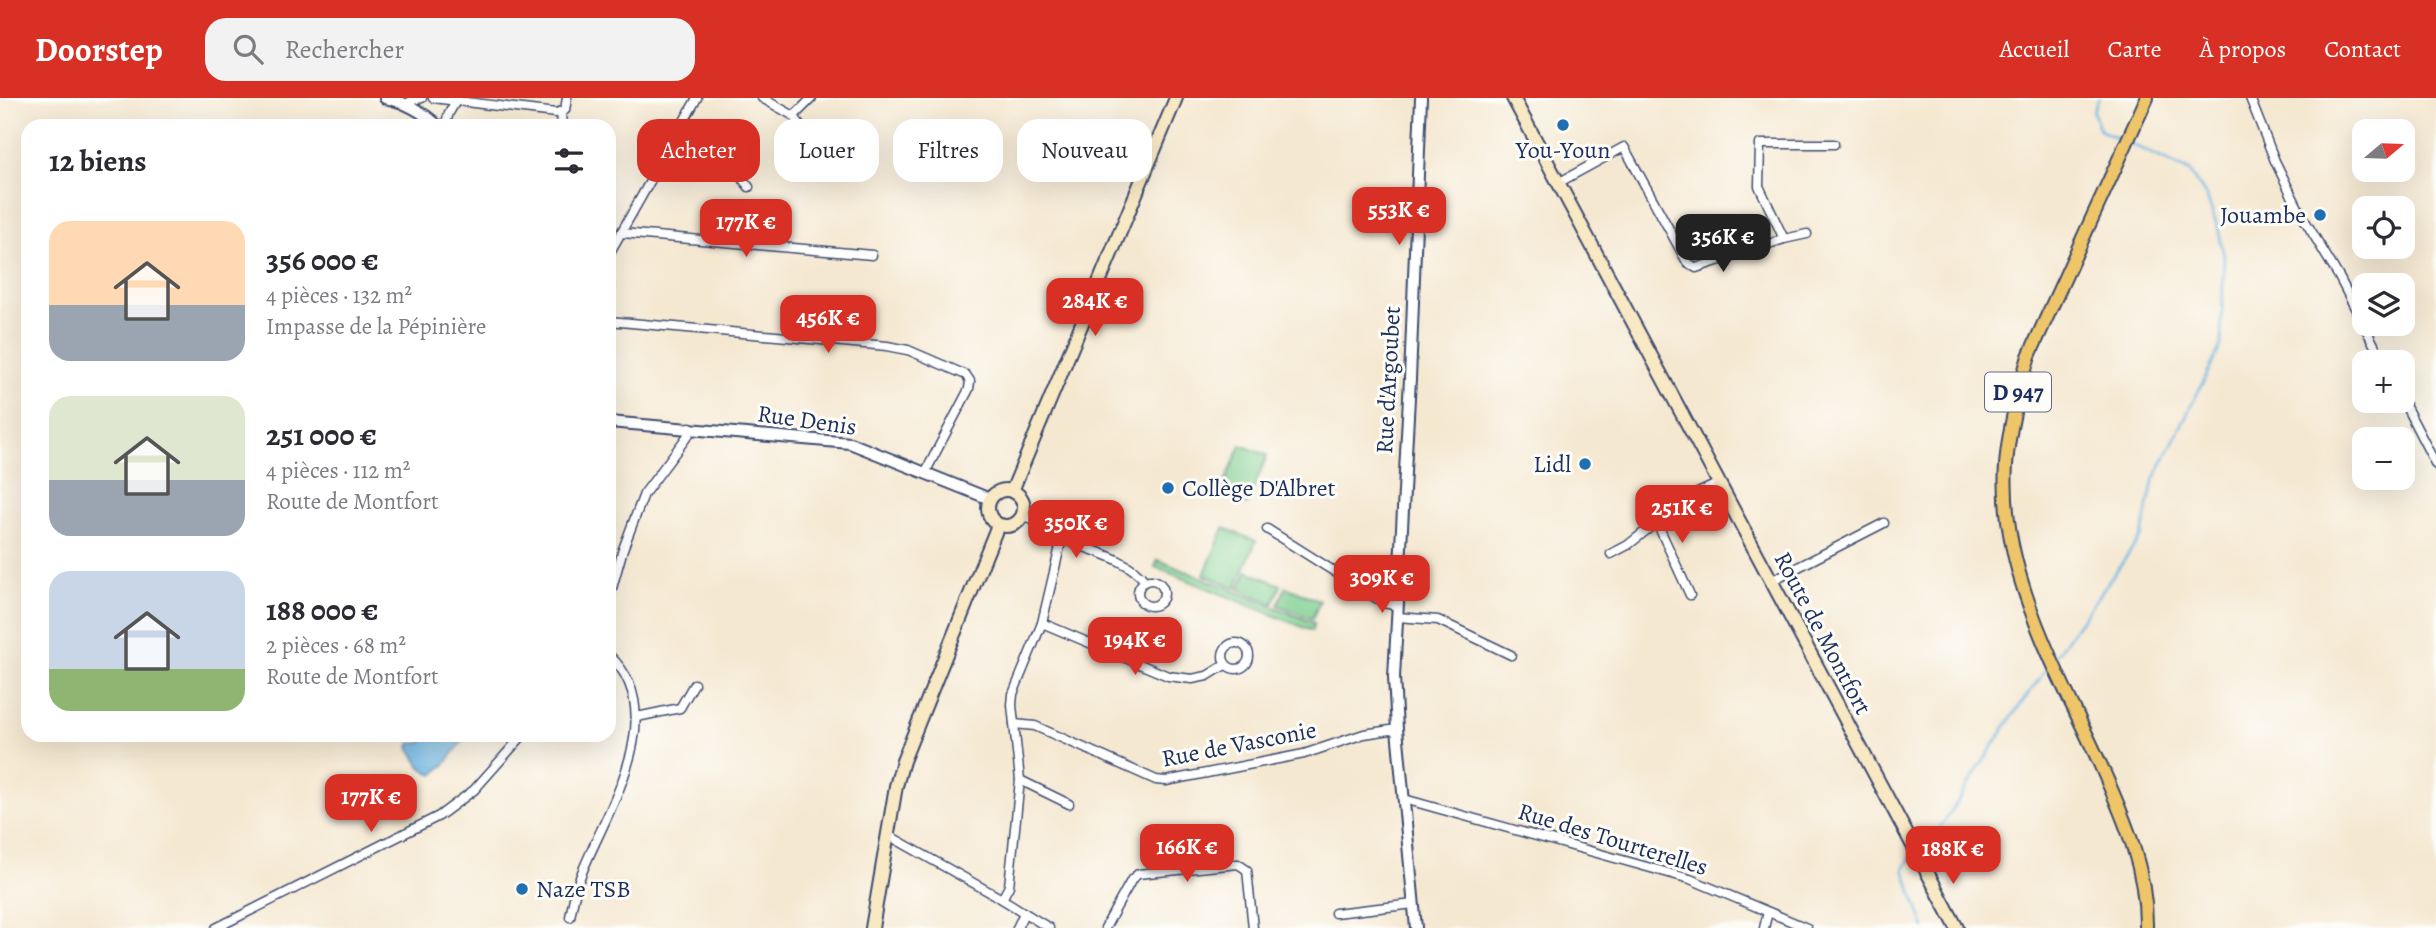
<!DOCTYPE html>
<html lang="fr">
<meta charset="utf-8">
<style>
body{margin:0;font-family:Alegreya,serif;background:#f2f2f3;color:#2b2b33;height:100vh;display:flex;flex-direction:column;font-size:26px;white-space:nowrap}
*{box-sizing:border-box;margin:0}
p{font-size:23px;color:#7c7c81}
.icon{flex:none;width:38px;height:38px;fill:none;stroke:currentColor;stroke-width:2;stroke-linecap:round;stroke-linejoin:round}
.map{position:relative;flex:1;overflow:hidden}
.side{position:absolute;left:21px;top:21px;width:595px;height:623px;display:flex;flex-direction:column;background:#fff;border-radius:21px;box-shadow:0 7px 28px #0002}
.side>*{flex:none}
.top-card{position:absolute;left:637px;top:21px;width:665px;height:63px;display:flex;gap:14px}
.needle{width:46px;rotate:71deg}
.tools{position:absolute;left:2352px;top:21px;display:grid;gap:14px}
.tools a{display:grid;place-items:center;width:63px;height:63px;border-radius:14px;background:#fff;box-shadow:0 7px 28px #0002;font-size:35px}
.price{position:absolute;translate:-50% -60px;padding:0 16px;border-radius:14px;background:#d93025;color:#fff;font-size:23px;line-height:46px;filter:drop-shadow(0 2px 4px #0008)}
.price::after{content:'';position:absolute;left:50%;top:42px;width:21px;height:16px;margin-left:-10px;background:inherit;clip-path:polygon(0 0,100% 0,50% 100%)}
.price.current{background:#222;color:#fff}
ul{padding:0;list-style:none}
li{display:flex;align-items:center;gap:21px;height:175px;padding:0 28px}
li span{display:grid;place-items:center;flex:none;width:196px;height:140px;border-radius:21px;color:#555}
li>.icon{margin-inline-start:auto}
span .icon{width:84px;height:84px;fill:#fffc;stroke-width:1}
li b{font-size:30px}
h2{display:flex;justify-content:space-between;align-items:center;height:84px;padding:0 28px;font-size:30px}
.chip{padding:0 24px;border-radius:21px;background:#fff;box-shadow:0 7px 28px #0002;font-size:24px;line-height:63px}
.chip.current{background:#d93025;color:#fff}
header{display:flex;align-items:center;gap:42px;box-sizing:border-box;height:98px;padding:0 35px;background:#d93025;color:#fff}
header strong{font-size:33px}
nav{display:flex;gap:38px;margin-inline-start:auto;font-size:24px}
.search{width:490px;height:63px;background:#f2f2f3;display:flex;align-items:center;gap:18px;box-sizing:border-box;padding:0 24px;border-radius:21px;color:#7c7c81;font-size:26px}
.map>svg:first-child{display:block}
</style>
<header>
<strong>Doorstep</strong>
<div class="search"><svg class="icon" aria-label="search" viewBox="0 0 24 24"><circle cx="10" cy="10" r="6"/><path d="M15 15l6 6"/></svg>Rechercher</div>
<nav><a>Accueil</a><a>Carte</a><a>À propos</a><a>Contact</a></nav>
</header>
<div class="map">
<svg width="2436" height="830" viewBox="0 0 2436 830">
<rect width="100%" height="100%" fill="#fdfcf7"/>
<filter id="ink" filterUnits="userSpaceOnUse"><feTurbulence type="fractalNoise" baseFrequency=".0143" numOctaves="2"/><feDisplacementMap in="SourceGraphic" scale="14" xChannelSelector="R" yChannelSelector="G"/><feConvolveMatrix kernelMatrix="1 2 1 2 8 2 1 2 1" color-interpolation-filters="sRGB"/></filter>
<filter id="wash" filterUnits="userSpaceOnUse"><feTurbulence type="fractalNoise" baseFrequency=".00686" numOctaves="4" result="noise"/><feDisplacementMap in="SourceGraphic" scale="28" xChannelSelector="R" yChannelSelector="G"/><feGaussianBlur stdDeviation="1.57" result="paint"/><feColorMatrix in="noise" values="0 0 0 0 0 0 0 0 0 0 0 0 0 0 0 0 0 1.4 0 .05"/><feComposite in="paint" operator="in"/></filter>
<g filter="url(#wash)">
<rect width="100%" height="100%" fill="#f5e8d1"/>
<!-- green -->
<g fill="#7ecf90" stroke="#4c7f77" stroke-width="2">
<path d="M1241 347 1267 357 1247 407 1220 396Z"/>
<path d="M1224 430 1256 443 1236 490 1204 477Z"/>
<path d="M1158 462 1314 525 1312 533 1155 469Z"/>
<path d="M1247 473 1281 487 1273 506 1239 491Z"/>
<path d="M1286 489 1320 503 1312 521 1278 507Z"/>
</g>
<!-- water -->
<path fill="#69b4e2" stroke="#4272a0" stroke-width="2" d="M424 637H467L446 665 433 677 421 669 409 649 411 645H422Z"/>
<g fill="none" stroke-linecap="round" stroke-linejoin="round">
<!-- stream -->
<g stroke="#69b4e2" stroke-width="2.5">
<path d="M2099 0 2093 13 2100 32 2123 43"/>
<path d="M2056 557 2142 437 2153 384 2221 248 2224 158 2219 134 2207 100 2189 73 2129 45"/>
<path d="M1921 752 1932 743 2013 617 2048 569"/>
<path d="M1912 757 1904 771 1925 830"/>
</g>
</g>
</g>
<g filter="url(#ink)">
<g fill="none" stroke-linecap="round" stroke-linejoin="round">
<defs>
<g id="minor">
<path d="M433 0 556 15 565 12 567 0"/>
<path d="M762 0 794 18 812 0"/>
<path d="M2250 0 2275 63 2301 116 2339 179 2383 264"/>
<path d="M407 6 412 2 422 0"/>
<path d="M561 14 562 28"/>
<path d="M794 18 806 36"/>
<path d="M445 28 449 15 456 3"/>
<path d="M673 44 741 79 749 89"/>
<path d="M1558 85 1624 49 1687 164 1696 170 1784 141 1759 88 1760 46H1834"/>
<path d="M622 135 872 157"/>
<path d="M1784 141 1807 136"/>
<path d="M609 156 697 0"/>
<path d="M609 223 887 248 908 252 966 277 970 283 969 291 925 375"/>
<path d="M2403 303 2436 367"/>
<path d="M1687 400 1677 401 1652 414 1690 497"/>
<path d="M1023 417C1037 423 1047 433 1061 440 1089 453 1125 458 1145 483"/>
<path d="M1267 431 1384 505 1398 508"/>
<path d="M1611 456 1628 447 1687 400 1719 385"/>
<circle cx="1151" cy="495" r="13"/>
<path d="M1771 483 1884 425"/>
<path d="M609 501 623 451 644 396 689 336 690 329"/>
<path d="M1397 519 1438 522 1511 557"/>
<path d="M1042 525 1168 578 1192 581 1207 578 1225 567"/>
<circle cx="1236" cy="558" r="13"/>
<path d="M637 619 680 610 694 586"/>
<path d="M1014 626 1035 628 1156 682 1166 683 1304 656 1364 636 1397 631"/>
<path d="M1020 682 1069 706"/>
<path d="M1404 701 1690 781 1807 830"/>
<path d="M888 737 1002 801 1049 830"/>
<path d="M1002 801 1009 788 1020 682 1012 607 1013 596 1042 525 1062 440"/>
<path d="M1335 815 1414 806"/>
<path d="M570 819C573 805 575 791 581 777 605 715 673 616 609 557"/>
<path d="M216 830 439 718 474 692 523 637"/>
<path d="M1017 830 1024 815"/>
<path d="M1105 830 1132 781 1138 776 1238 766 1247 772 1253 830"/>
<path d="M1764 830 1768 814"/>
</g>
<g id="tertiary">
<path d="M385 0C406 4 423 14 438 28"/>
<path d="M609 324 850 345 990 401"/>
<path d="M1416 830 1397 631 1394 579 1410 281 1421 0"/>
</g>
<g id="secondary">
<path d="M1513 0 1957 830"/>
<circle cx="1006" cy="410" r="18"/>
<path d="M1012 393 1176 0"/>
<path d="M872 830 896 688 903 663 998 427"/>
</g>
<path id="primary" d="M2146 830C2147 771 2124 720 2101 668 2058 573 1999 474 2006 367 2009 329 2018 294 2029 258L2147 0"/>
</defs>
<!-- minor casing -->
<use href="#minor" stroke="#3c4b6f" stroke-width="11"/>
<!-- tertiary casing -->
<use href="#tertiary" stroke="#3c4b6f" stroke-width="14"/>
<!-- secondary casing -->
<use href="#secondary" stroke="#3c4b6f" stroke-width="16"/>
<!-- primary casing -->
<use href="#primary" stroke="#3c4b6f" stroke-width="16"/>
<!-- minor -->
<use href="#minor" stroke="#fff" stroke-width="8"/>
<!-- tertiary -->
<use href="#tertiary" stroke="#fff" stroke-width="10"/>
<!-- secondary -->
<use href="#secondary" stroke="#f8e8c3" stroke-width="12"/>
<!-- primary -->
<use href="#primary" stroke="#eec569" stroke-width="12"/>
</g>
</g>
<!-- markers -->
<g fill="#1f6fb2" stroke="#fdfcf7" stroke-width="2.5">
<circle cx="1563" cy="27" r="7"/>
<circle cx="2320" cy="117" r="7"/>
<circle cx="1585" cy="366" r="7"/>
<circle cx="1168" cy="390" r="7"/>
<circle cx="522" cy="791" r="7"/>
</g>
<g text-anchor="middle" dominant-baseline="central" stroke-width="6" stroke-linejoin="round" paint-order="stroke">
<!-- shield labels -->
<rect fill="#fdfcf7" stroke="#5f6c8c" stroke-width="2" x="1985" y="274.5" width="66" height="39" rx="5"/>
<g font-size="23" font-weight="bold" fill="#1b2f5e">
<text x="2018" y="294">D 947</text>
</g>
<!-- poi labels -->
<g font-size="24" fill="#1b2f5e" stroke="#fdfcf7" text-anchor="end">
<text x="1563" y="52" text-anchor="middle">You-Youn</text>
<text x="2306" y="117">Jouambe</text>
<text x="1571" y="366">Lidl</text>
<text x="1182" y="390" text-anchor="start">Collège D'Albret</text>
<text x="536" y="791" text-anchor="start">Naze TSB</text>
</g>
<!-- street labels -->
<g font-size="24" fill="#1b2f5e" stroke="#fdfcf7">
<text transform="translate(1388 282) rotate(-87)">Rue d'Argoubet</text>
<text transform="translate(807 322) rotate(8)">Rue Denis</text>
<text transform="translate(1823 535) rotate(62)">Route de Montfort</text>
<text transform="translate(1239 646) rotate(-11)">Rue de Vasconie</text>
<text transform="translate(1613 741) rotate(17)">Rue des Tourterelles</text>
</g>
</g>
</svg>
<div class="tools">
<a><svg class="needle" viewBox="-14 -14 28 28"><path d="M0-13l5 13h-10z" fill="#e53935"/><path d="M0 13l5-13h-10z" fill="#7c7c81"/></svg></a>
<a><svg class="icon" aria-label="locate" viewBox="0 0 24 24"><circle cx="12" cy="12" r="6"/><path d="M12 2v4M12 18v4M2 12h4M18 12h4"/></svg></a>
<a><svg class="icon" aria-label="layers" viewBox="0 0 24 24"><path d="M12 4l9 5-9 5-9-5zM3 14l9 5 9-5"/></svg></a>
<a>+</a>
<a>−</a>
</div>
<b class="price" style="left:1399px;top:149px">553K €</b>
<b class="price" style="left:746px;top:161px">177K €</b>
<b class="price current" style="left:1723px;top:176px">356K €</b>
<b class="price" style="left:1095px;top:240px">284K €</b>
<b class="price" style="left:828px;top:257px">456K €</b>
<b class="price" style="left:1682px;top:447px">251K €</b>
<b class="price" style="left:1076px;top:462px">350K €</b>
<b class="price" style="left:1382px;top:517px">309K €</b>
<b class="price" style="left:1135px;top:579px">194K €</b>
<b class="price" style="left:371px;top:736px">177K €</b>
<b class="price" style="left:1187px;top:786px">166K €</b>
<b class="price" style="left:1953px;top:788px">188K €</b>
<div class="top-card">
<a class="chip current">Acheter</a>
<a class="chip">Louer</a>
<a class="chip">Filtres</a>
<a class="chip">Nouveau</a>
</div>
<section class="side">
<h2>12 biens<svg class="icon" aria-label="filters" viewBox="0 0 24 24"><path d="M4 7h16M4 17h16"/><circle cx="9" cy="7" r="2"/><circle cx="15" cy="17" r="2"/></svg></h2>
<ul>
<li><span style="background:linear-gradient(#ffd9b3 60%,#9aa5b1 0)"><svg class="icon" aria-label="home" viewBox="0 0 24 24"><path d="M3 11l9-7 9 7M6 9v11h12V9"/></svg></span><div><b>356 000 €</b><p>4 pièces · 132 m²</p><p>Impasse de la Pépinière</p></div></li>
<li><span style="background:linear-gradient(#dfe7d0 60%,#9aa5b1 0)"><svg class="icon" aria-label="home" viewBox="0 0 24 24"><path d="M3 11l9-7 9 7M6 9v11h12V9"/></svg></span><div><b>251 000 €</b><p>4 pièces · 112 m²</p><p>Route de Montfort</p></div></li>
<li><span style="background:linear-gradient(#c9d6e8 70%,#8fb573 0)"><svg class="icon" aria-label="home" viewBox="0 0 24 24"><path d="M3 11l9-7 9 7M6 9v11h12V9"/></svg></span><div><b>188 000 €</b><p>2 pièces · 68 m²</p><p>Route de Montfort</p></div></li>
</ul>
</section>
</div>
